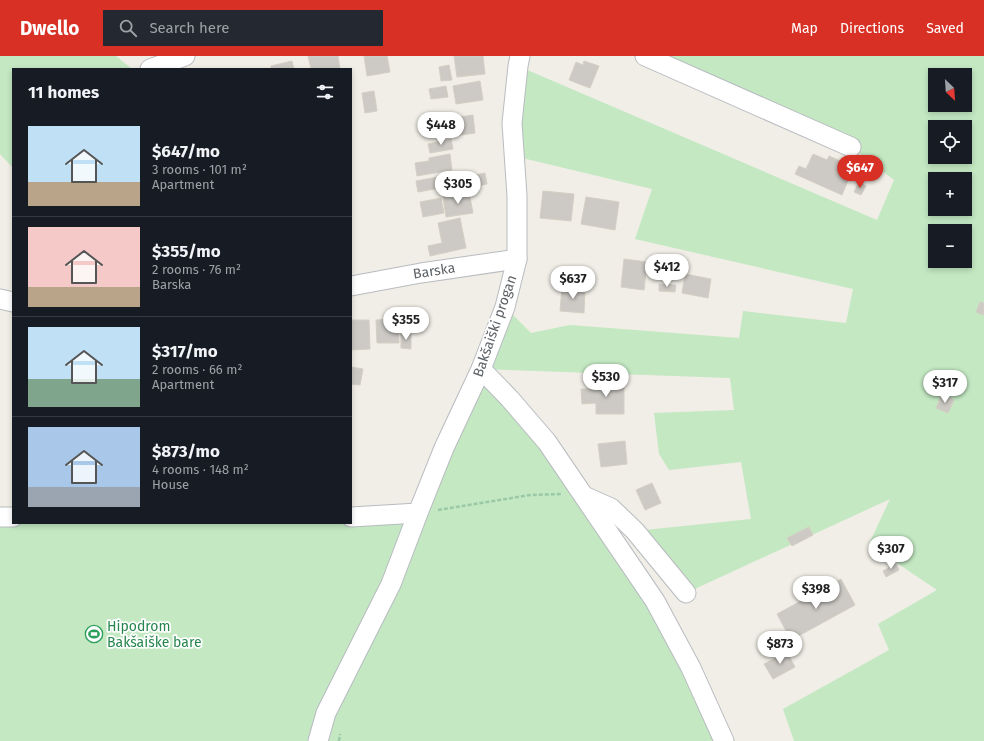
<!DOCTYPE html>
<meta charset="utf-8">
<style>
body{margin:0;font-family:"Fira Sans",sans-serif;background:#242831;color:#f1f3f6;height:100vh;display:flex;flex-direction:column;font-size:15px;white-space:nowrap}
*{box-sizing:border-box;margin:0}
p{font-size:13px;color:#9ea1a6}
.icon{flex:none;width:22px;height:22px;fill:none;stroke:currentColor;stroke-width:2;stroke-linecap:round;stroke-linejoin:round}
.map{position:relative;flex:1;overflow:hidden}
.details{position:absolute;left:12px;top:12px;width:340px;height:456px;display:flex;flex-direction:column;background:#171b24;border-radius:0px;box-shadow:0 2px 6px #0003}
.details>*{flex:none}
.needle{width:26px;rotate:155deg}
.fabs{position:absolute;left:928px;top:12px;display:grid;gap:8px}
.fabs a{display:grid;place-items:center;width:44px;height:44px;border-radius:0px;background:#171b24;box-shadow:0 2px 6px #0003;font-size:20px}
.price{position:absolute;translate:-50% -34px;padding:0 9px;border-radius:14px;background:#fff;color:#222;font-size:13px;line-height:26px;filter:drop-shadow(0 1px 2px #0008)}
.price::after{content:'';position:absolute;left:50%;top:24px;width:12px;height:9px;margin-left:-6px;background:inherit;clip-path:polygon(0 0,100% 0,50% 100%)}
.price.current{background:#d93025;color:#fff}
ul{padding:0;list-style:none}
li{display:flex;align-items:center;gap:12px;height:100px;padding:0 16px}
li+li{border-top:1px solid #363941}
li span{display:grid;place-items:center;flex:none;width:112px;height:80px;border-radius:0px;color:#555}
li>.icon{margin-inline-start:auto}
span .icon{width:48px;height:48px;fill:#fffc;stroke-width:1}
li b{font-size:17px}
h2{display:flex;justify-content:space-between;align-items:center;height:48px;padding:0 16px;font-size:17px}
header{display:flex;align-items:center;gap:24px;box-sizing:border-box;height:56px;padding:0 20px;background:#d93025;color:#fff}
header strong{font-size:19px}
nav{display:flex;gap:22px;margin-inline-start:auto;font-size:14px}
.search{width:280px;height:36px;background:#242831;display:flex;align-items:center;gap:10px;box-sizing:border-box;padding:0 14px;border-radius:0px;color:#9ea1a6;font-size:15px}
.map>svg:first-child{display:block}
</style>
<header>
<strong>Dwello</strong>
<div class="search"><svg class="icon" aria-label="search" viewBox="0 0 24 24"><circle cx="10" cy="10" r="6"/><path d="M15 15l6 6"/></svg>Search here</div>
<nav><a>Map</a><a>Directions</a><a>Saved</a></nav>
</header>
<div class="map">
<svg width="984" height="685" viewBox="0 0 984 685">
<rect width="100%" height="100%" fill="#f0eee6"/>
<!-- green -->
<g fill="#c3e8c2" fill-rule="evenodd">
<path d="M0 0H116L132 13H13V112L0 98Z"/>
<path d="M645 0H984V685H794L783 653 889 594 878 568 937 534 869 488 890 443 686 537 635 475 751 463 741 406 669 414 659 398 654 357 734 354 730 322 482 313 613 482 724 685H0V461L13 467H351L418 457 505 251 531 277 570 269 739 282 743 255 846 267 853 233 635 183 652 133 514 100 518 10 877 164 894 124 851 91ZM935 19H965V49H935ZM935 71H965V101H935ZM935 123H965V153H935ZM935 175H965V205H935Z"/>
</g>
<!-- building -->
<g fill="#cdcac5" stroke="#d5cfc4">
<path d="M308 0H338L340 13H311Z"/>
<path d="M364 0H387L390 16 367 20Z"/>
<path d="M454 0H483L485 18 457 21Z"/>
<path d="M292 5 294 13H271V10Z"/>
<path d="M584 5 599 10 590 32 569 24 576 6 583 9Z"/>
<path d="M449 9 452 24 441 25 439 11Z"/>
<path d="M480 25 483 44 456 48 453 30Z"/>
<path d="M446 30 448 41 431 43 429 33Z"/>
<path d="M374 35 377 55 365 57 362 37Z"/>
<path d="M473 59 475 77 447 81 445 63Z"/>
<path d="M451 83 453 93 430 97 428 88Z"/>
<path d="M450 98 452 114 417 120 415 107 429 105V102Z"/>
<path d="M813 98 827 104 829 100 845 107 842 113 851 117 842 139 795 118 799 110 806 113Z"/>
<path d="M485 117 487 128 473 131 471 120Z"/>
<path d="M438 121 440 132 418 136 416 125Z"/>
<path d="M859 126 866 130 861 139 854 136Z"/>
<path d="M543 135 574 138 571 165 540 162Z"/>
<path d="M469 136 473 157 446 161 443 141Z"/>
<path d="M586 141 619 146 615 174 581 168Z"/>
<path d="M441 142 444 157 423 161 420 146Z"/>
<path d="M460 162 466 192 430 200 428 190 442 187 438 167Z"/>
<path d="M624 203 647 206 644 234 621 231Z"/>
<path d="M685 218 711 223 708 242 682 237Z"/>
<path d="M659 228 676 229 675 236 659 235Z"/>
<path d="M562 232 585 233 584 257 560 255Z"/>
<path d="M980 246 984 247V256L983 259 976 256Z"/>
<path d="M398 263 399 287H377L376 264Z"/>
<path d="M351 264H369L370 293 351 294Z"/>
<path d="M401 277H411V293L401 292Z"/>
<path d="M351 311 363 313 360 329 351 328Z"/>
<path d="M596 327H624V358H596V347L582 348 581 333H597Z"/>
<path d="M942 338 954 344 948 357 936 352Z"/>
<path d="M625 385 627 408 601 411 598 388Z"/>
<path d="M652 427 661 447 645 454 636 434Z"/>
<path d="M809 471 813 479 792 490 787 482Z"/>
<path d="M896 508 899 514 886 521 883 515Z"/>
<path d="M841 523 855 549 791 584 777 558Z"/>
<path d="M787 596 795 611 773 623 764 608Z"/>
</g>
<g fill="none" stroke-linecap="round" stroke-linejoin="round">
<defs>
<g id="minor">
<path d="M645 0 851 91"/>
<path d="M150 13 185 0"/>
<path d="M351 230 421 217 517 203"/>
<path d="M0 243 13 246"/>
<path d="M481 313 510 343 547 386 655 545 691 612 724 685"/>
<path d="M584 440 611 452 635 475 686 537"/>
<path d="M0 461H13"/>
<path d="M351 461 418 457"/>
<path d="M318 685 326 657 391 528 418 457 444 392 481 313 505 251 517 203V140L512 67 518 10 520 0"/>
</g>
</defs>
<!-- minor casing -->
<use href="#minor" stroke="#b8bbc0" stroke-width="21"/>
<!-- path -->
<g stroke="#9bc9a7" stroke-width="2.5" stroke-dasharray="4 2" stroke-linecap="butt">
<path d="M438 454 530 439 562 438"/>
<path d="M339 685 340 678"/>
</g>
<!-- minor -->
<use href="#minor" stroke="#fff" stroke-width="19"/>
</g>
<!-- icons -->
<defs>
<symbol id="stadium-ring" viewBox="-11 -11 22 22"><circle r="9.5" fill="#fff" stroke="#2e9e5b" stroke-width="1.5"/><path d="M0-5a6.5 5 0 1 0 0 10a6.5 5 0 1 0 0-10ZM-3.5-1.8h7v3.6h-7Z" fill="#2e9e5b"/></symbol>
</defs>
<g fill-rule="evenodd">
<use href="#stadium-ring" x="84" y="568" width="20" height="20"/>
</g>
<g text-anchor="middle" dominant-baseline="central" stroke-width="3.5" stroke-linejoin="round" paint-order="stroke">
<!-- street labels -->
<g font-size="14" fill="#5d6266" stroke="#fff">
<text transform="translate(434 215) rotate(-9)">Barska</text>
<text transform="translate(495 270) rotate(-71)">Bakšaiški progan</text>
</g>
<!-- leisure labels -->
<g font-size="14" fill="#27864d" stroke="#fff" text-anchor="start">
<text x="107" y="570">Hipodrom<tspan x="107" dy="16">Bakšaiške bare</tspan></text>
</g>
</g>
</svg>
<div class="fabs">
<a><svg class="needle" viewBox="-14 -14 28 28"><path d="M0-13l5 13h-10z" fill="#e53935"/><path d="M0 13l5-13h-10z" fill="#9ea1a6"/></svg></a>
<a><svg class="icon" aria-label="locate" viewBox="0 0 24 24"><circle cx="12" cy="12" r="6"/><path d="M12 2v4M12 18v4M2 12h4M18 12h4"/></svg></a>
<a>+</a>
<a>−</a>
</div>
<b class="price" style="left:441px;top:90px">$448</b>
<b class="price current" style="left:860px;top:133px">$647</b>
<b class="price" style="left:458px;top:149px">$305</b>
<b class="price" style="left:667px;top:232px">$412</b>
<b class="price" style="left:573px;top:244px">$637</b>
<b class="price" style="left:406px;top:285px">$355</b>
<b class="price" style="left:606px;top:342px">$530</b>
<b class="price" style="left:945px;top:348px">$317</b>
<b class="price" style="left:891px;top:514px">$307</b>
<b class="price" style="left:816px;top:554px">$398</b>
<b class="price" style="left:780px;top:609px">$873</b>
<section class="details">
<h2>11 homes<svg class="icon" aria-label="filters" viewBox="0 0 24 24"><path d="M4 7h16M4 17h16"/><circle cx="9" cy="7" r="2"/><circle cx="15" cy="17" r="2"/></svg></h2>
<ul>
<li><span style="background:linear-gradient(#bfe0f5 70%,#b9a48a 0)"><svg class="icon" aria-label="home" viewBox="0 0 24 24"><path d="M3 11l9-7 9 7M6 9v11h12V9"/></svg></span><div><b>$647/mo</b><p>3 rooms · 101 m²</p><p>Apartment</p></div></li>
<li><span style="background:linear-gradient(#f6c9c9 75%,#b9a48a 0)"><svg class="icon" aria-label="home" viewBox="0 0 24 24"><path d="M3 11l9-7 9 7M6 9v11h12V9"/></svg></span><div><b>$355/mo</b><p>2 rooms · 76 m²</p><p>Barska</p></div></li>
<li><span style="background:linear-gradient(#bfe0f5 65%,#7fa58c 0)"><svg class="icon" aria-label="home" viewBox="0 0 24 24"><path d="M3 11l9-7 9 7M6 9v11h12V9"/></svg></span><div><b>$317/mo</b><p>2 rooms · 66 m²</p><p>Apartment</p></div></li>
<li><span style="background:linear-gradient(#a9c7e8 75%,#9aa5b1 0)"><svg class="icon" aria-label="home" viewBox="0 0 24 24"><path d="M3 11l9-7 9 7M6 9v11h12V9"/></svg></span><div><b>$873/mo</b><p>4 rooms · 148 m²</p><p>House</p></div></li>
</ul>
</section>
</div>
